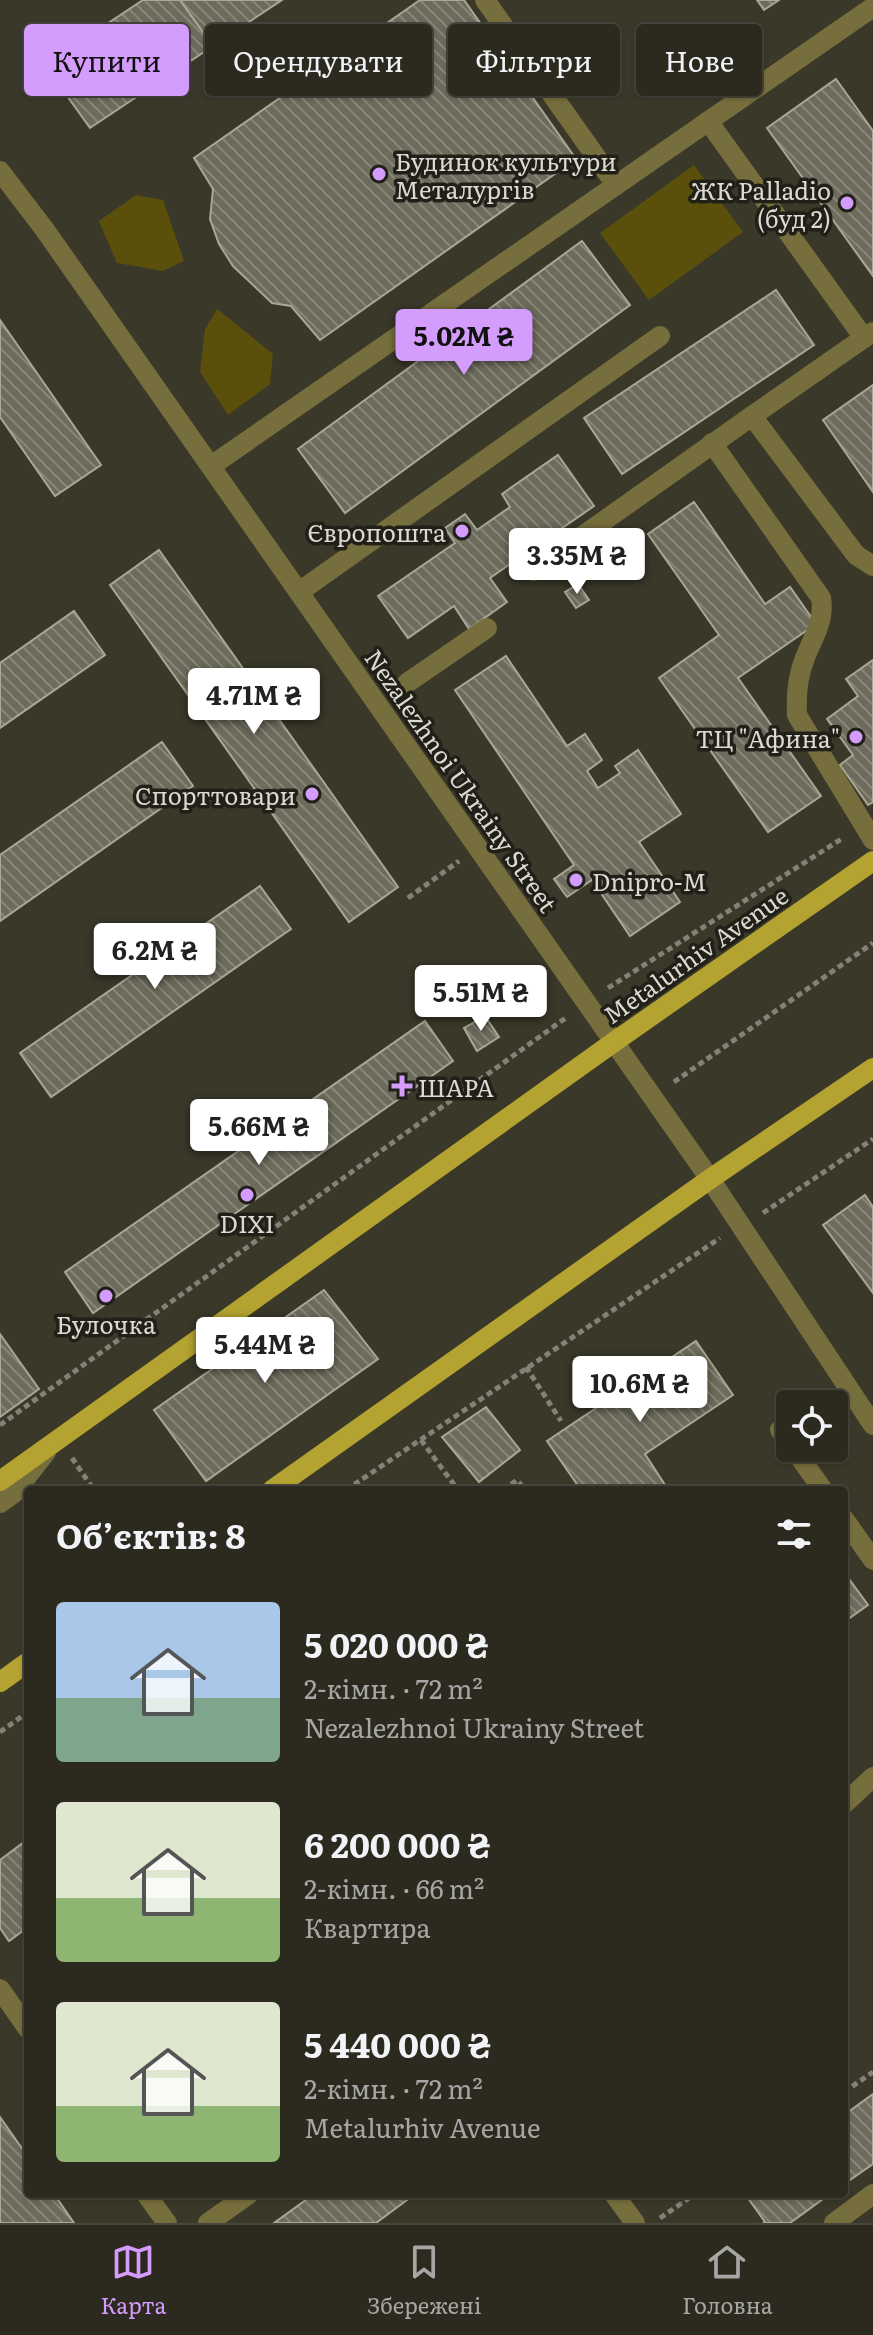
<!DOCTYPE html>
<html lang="uk">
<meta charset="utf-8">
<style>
body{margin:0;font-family:Literata,serif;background:#343228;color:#f1f3f6;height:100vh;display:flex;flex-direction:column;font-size:30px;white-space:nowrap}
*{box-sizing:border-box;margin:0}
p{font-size:26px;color:#a6a7a4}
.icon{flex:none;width:44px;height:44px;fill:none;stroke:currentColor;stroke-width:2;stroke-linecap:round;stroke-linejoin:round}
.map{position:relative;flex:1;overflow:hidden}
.panel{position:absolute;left:24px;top:1486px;width:824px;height:712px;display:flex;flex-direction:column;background:#2c2a1f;border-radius:8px;box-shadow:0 2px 6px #0004,0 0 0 2px #48463d}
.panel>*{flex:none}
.guide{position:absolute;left:24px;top:24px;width:826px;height:72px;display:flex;gap:16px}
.fabs{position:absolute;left:776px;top:1390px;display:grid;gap:16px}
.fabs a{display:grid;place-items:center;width:72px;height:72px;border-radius:8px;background:#2c2a1f;box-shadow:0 2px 6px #0004,0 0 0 2px #48463d;font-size:40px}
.price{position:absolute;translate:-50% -68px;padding:0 18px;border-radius:8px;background:#fff;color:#222;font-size:26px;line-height:52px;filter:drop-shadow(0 2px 4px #0008)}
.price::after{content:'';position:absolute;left:50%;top:48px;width:24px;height:18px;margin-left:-12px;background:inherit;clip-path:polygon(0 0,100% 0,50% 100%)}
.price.current{background:#d49cfc;color:#111}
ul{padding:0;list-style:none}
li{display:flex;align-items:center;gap:24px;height:200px;padding:0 32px}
li span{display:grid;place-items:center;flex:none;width:224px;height:160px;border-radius:8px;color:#555}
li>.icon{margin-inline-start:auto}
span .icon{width:96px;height:96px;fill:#fffc;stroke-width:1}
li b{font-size:34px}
h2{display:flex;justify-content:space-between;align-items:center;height:96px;padding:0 32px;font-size:34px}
.tag{padding:0 28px;border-radius:8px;background:#2c2a1f;box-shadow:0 2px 6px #0004,0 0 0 2px #48463d;font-size:28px;line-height:72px}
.tag.current{background:#d49cfc;color:#111}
.tab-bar{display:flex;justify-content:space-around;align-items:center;height:112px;border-top:2px solid #48463d;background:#2c2a1f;font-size:22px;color:#a6a7a4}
.tab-bar a{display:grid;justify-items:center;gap:4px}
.tab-bar .current{color:#d49cfc}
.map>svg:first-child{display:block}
</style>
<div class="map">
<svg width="873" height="2223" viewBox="0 0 873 2223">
<defs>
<pattern id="building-back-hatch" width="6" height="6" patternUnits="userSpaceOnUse" patternTransform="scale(2)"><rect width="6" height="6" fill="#6d6b5b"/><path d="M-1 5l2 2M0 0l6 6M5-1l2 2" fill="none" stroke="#888679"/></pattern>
</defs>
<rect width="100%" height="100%" fill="#3a3829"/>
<!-- green -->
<g fill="#5a500c">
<path d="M694 165 743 232 649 300 600 233Z"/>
<path d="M136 195 163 200 184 261 163 271 117 263 99 221Z"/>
<path d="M217 309 273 354 270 384 228 415 200 372 205 329Z"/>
</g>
<!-- building -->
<g fill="url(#building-back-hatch)" stroke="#a9a795" stroke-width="2">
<path d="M143 0H180L213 46 90 128 45 65Z"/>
<path d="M180 0H282L213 46Z"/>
<path d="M420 0H464L576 159 320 340 291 306 272 303 233 266 219 244 210 219 213 189 194 158Z"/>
<path d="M757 0H779L764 10Z"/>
<path d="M836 79 873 131V276L767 128Z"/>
<path d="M582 241 630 305 345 513 298 449Z"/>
<path d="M776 290 814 345 622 474 584 418Z"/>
<path d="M0 320 101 465 55 496 0 417Z"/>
<path d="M873 385V492L823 420Z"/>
<path d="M558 455 594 506 490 578 507 602 469 629 454 606 408 638 378 596 455 543 445 528 465 514 477 530 510 507 502 494Z"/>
<path d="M694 502 765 604 790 587 816 624 738 678 821 796 768 832 659 678 719 635 648 534Z"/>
<path d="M159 550 398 887 349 922 110 585Z"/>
<path d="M578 584 589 600 576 608 565 592Z"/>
<path d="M74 611 105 655 0 728V663Z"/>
<path d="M506 656 567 746 585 734 602 760 587 771 598 788 620 773 615 766 638 750 681 814 639 842 680 902 630 936 592 880 567 897 554 879 574 865 455 690Z"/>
<path d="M873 660V802L868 805 840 765 853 755 827 719 858 696 846 679Z"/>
<path d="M162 742 193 786 0 921V855Z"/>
<path d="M260 886 291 929 51 1097 20 1053Z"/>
<path d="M485 1016 499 1037 477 1051 464 1028Z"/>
<path d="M425 1021 453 1061 93 1313 65 1272Z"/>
<path d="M865 1195 873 1207V1293L823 1225Z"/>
<path d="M324 1290 378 1359 206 1481 154 1410Z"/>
<path d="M0 1334 39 1389 0 1417Z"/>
<path d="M696 1341 733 1395 645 1454 667 1488 664 1490H581L547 1441Z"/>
<path d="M486 1407 520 1450 479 1482 442 1437Z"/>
<path d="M844 1572 868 1605 844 1622Z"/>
<path d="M28 1839V1927L9 1941 0 1928V1860Z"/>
<path d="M873 2094V2164L844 2184V2115Z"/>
<path d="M0 2117 28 2157V2194H54L74 2223H0Z"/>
<path d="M314 2194H415L376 2223H274Z"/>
<path d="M745 2194H830L790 2223H763L765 2222Z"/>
</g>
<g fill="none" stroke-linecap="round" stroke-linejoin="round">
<!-- path -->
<g stroke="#848276" stroke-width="5" stroke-dasharray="6 4" stroke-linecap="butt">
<path d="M408 898 459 861"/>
<path d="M608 988 843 838"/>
<path d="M674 1082 873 943"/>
<path d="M763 1213 873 1139"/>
<path d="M526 1367 561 1421"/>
<path d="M0 1425 567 1017"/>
<path d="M421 1440 458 1490"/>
<path d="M72 1458 94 1490"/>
<path d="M346 1490 720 1238"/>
<path d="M503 1490 517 1480 525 1490"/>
<path d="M0 1732 28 1712"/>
<path d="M844 2092 873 2072"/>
<path d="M675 2194 681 2203"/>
<path d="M660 2218 695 2194"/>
</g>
<!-- minor -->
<g stroke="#766e3d" stroke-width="20">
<path d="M485 0 616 185"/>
<path d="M708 121 864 338 873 332"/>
<path d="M0 171 45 230 710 1179 873 1425"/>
<path d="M864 338 752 416 856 555 873 566"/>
<path d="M712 443 821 598C825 621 813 637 805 658 797 677 796 695 797 715L873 840"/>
<path d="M211 466 873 7"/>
<path d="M533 571 752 416"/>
<path d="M299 592 660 336"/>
<path d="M407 683 487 628"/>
<path d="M780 1430 790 1444"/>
<path d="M793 1448 823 1490"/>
<path d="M0 1503 14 1493 46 1452"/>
<path d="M844 1519 873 1560"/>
<path d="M844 1804 873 1777"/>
<path d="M0 1989 28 2029"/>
<path d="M146 2194 167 2223"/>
<path d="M614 2194 635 2223"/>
<path d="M208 2223 249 2194"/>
<path d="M834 2223 873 2194"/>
</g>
<!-- major -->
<g stroke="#b4a331" stroke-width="20">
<path d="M0 1481 614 1042 873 861"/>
<path d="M272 1490 710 1179 873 1068"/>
<path d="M0 1682 28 1662"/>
</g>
</g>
<!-- markers -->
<g fill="#d49cfc" stroke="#201f18" stroke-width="3">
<circle cx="379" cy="174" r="8"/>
<circle cx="847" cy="203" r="8"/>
<circle cx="462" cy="531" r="8"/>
<circle cx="856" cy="737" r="8"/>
<circle cx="312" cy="794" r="8"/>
<circle cx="576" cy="880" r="8"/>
<path d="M398 1074h8v8h8v8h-8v8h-8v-8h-8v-8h8z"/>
<circle cx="247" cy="1195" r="8"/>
<circle cx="106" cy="1296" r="8"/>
</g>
<g text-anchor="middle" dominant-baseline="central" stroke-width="7" stroke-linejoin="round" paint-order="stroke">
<!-- poi labels -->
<g font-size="24" fill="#dbd9d0" stroke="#201f18" text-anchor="end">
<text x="395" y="160" text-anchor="start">Будинок культури<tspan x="395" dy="28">Металургів</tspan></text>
<text x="831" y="189">ЖК Palladio<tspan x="831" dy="28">(буд 2)</tspan></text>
<text x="446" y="531">Європошта</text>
<text x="840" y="737">ТЦ "Афина"</text>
<text x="296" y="794">Спорттовари</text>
<text x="592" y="880" text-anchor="start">Dnipro-M</text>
<text x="418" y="1086" text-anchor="start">ШАРА</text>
<text x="247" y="1222" text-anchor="middle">DIXI</text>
<text x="106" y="1323" text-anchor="middle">Булочка</text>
</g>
<!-- street labels -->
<g font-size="24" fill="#dbd9d0" stroke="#201f18">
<text transform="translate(462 780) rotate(55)">Nezalezhnoi Ukrainy Street</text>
<text transform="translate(695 954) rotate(-35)">Metalurhiv Avenue</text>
</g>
</g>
</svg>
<div class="fabs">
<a><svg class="icon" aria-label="locate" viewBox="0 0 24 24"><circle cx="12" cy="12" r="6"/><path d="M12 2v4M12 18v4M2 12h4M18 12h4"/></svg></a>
</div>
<b class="price current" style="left:464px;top:377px">5.02M ₴</b>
<b class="price" style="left:577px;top:596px">3.35M ₴</b>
<b class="price" style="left:254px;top:736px">4.71M ₴</b>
<b class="price" style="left:155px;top:991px">6.2M ₴</b>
<b class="price" style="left:481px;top:1033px">5.51M ₴</b>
<b class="price" style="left:259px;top:1167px">5.66M ₴</b>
<b class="price" style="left:265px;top:1385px">5.44M ₴</b>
<b class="price" style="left:640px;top:1424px">10.6M ₴</b>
<div class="guide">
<a class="tag current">Купити</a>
<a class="tag">Орендувати</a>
<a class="tag">Фільтри</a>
<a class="tag">Нове</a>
</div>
<section class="panel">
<h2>Об’єктів: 8<svg class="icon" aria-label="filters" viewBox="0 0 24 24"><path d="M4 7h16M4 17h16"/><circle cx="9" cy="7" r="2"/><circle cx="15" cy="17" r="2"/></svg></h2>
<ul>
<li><span style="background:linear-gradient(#a9c7e8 60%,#7fa58c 0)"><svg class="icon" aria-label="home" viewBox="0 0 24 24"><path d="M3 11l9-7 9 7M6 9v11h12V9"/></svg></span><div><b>5 020 000 ₴</b><p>2-кімн. · 72 m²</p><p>Nezalezhnoi Ukrainy Street</p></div></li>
<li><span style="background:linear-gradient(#dfe7d0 60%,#8fb573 0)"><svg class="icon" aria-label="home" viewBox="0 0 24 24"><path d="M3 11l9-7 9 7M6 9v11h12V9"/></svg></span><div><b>6 200 000 ₴</b><p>2-кімн. · 66 m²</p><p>Квартира</p></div></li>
<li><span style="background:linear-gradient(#dfe7d0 65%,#8fb573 0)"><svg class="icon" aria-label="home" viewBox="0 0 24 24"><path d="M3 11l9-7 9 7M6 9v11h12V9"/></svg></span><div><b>5 440 000 ₴</b><p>2-кімн. · 72 m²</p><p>Metalurhiv Avenue</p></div></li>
</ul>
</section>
</div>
<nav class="tab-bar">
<a class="current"><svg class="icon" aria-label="map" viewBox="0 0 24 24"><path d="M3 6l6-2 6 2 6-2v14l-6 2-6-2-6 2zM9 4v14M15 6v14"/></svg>Карта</a>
<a><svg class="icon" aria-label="saved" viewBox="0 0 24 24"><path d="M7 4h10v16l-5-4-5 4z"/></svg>Збережені</a>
<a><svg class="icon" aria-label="home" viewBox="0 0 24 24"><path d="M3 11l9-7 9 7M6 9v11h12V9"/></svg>Головна</a>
</nav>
